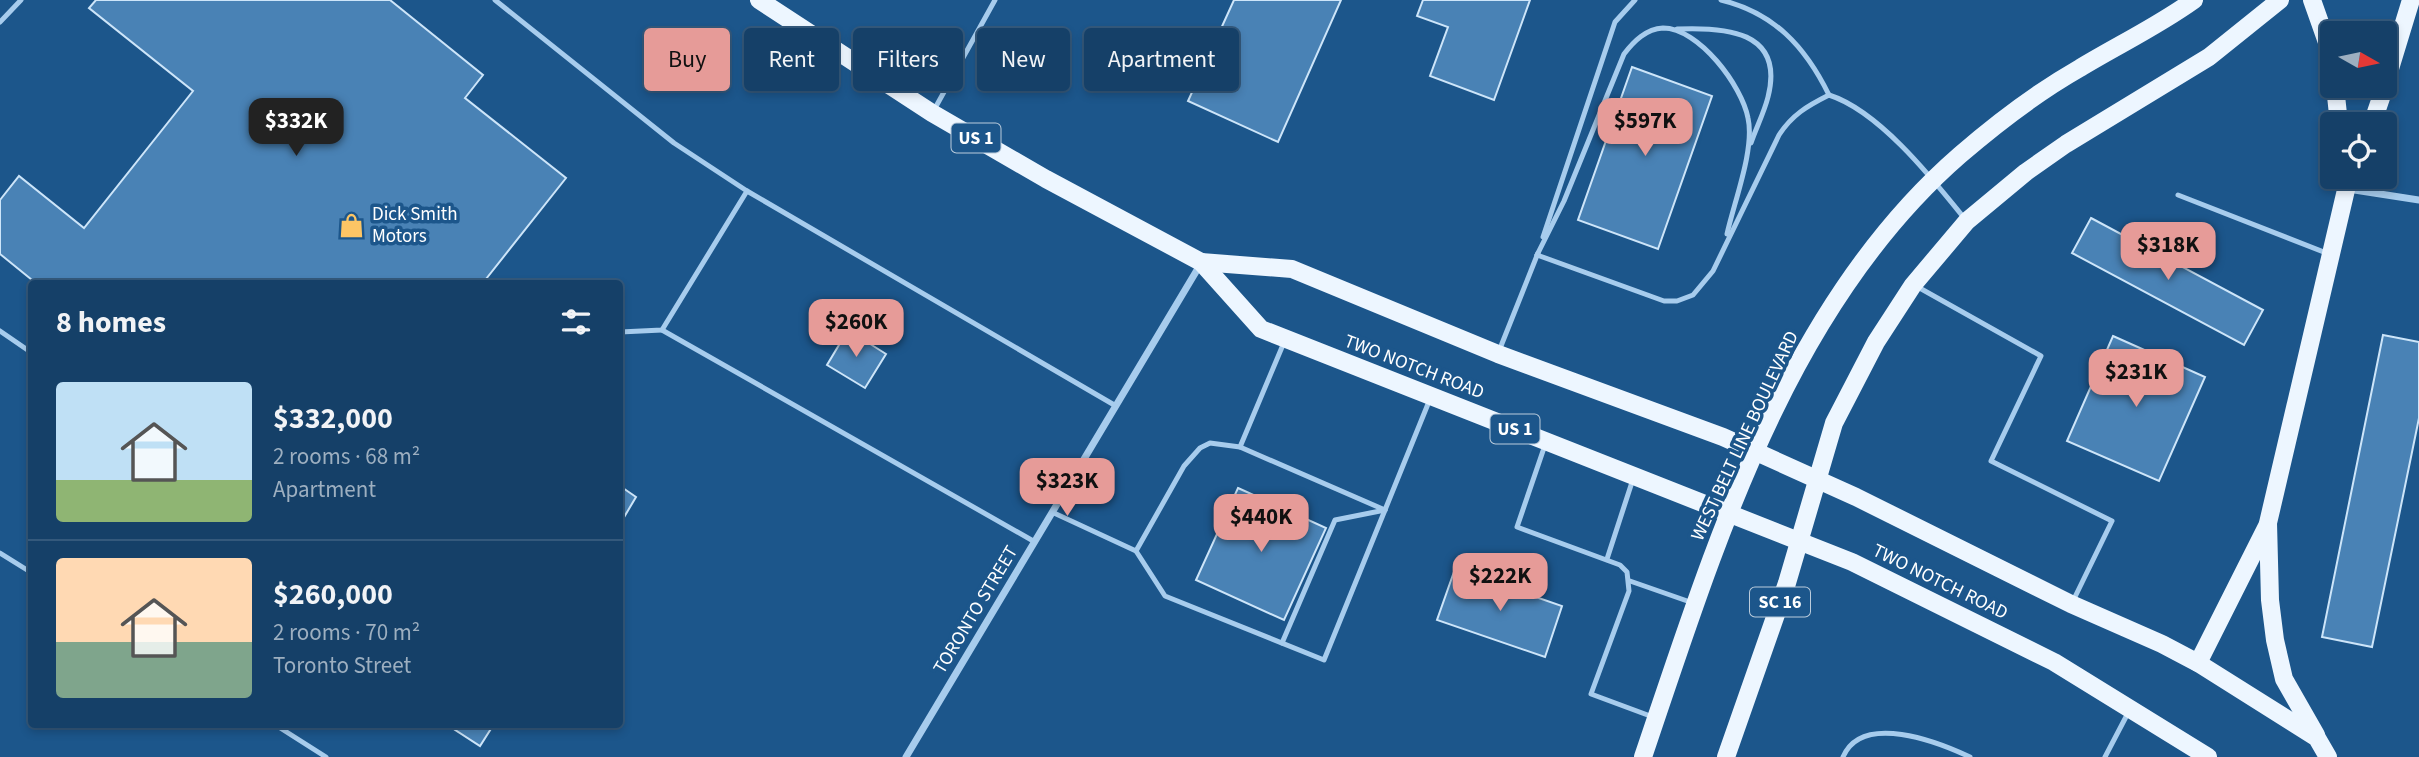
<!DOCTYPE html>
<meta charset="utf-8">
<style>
body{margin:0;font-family:"Source Sans 3",sans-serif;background:#1e476e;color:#f1f3f6;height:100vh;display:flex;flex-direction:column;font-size:26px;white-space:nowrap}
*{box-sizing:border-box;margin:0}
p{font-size:23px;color:#9dafc0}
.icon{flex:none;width:38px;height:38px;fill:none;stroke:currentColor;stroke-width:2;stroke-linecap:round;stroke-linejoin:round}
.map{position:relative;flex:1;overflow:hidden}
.side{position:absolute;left:28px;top:280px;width:595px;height:448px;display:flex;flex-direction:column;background:#154068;border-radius:7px;box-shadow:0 4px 10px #0003,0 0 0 2px #34597c}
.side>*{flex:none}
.top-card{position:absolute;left:644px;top:28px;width:665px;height:63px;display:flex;gap:14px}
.needle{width:46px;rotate:99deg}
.controls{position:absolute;left:2320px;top:21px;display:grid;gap:14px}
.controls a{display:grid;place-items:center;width:77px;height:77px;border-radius:7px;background:#154068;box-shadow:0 4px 10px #0003,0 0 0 2px #34597c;font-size:35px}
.price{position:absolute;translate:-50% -60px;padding:0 16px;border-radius:14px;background:#e69b98;color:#111;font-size:23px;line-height:46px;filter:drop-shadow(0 2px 4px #0008)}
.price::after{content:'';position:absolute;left:50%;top:42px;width:21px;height:16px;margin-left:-10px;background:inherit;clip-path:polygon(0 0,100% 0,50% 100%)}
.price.selected{background:#222;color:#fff}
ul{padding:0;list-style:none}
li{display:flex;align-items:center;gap:21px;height:175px;padding:0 28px}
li+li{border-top:2px solid #34597c}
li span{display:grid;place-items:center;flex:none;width:196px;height:140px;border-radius:7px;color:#555}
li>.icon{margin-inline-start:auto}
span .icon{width:84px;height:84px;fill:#fffc;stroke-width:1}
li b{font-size:30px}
h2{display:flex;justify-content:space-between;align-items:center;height:84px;padding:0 28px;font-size:30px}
.chip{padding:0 24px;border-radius:7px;background:#154068;box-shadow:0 4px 10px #0003,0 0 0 2px #34597c;font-size:24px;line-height:63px}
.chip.selected{background:#e69b98;color:#111}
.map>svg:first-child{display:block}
</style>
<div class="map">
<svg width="2419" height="757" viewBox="0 0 2419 757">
<rect width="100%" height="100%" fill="#1c568b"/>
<!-- building -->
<g fill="#4982b5" stroke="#cde5f9" stroke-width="2">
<path d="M96 0H390L483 75 465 98 566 178 482 284H37L0 254V200L19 176 84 228 193 91 89 8Z"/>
<path d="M1234 0H1341L1278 142 1188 101Z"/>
<path d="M1423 0H1530L1494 100 1430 76 1448 27 1417 16Z"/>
<path d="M1632 67 1712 96 1658 249 1578 220Z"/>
<path d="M2091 218 2263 310 2244 345 2072 253Z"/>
<path d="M848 330 886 354 865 388 827 365Z"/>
<path d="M2383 335 2419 342V418L2372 647 2322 637Z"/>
<path d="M2113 336 2205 377 2159 481 2067 441Z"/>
<path d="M620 486 636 497 620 524Z"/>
<path d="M1238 488 1326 528 1284 620 1196 580Z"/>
<path d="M1455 569 1562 606 1545 657 1437 620Z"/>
<path d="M446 724H494L480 746Z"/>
</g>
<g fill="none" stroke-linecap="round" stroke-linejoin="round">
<!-- lane -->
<g stroke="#a7cced" stroke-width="5">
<path d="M495 0 674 143 747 191 1116 406"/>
<path d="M0 22 21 0"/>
<path d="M1677 29C1724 27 1785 30 1768 97 1764 113 1756 128 1751 143"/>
<path d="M1829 95C1879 111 1932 178 1965 219"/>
<path d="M934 110 995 0"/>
<path d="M2178 195 2329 254"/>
<path d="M1543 237 1615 22 1635 0"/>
<path d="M1537 255 1664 301H1677L1693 295 1713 271 1779 135C1792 115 1807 106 1829 95 1805 46 1774 13 1721 0"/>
<path d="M1537 255 1564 201 1624 54C1634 41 1646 29 1663 28 1699 28 1742 86 1748 118 1755 149 1734 202 1727 234"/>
<path d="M1916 286 2041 356 1991 461 2112 521 2073 601"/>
<path d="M662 330 1035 542"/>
<path d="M0 331 32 353"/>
<path d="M620 332 662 330 747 191"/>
<path d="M1285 340 1240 447 1385 510 1430 399"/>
<path d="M1499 351 1538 253"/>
<path d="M1545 445 1517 527 1620 565 1627 572 1629 591 1591 694 1653 717"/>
<path d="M1054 513 1136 551 1184 466 1200 448 1210 443 1240 447"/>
<path d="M1136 551 1165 596 1324 660 1385 510"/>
<path d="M0 553 32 573"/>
<path d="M1607 559 1633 479"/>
<path d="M1630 581 1693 603"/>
<path d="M1282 643 1335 520 1385 510"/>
<path d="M274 724 326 757"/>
<path d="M1843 757C1862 712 1938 742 1970 757"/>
<path d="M2105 757 2128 713"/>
</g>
<!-- street -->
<g stroke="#a7cced" stroke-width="7">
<path d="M2348 189 2419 200"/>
<path d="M906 757 1200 265"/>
</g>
<!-- primary -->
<g stroke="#edf6ff" stroke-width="18">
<path d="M759 0 932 113 1046 179 1201 262 1261 329 1852 562 2054 662 2208 757"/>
<path d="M2312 0 2329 48 2333 69"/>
<path d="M2385 85 2411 0"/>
<path d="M2335 86 2339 124"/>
<path d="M2372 124 2385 86"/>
<path d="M1201 262 1292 269 1498 354 1723 437 1856 497 2071 604 2162 644 2198 663 2317 738 2328 757"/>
<path d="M2198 663 2267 526"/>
<path d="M2316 735 2284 679 2275 640 2270 600 2268 523 2349 177"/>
<path d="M1643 757C1715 545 1786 306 1960 155 1997 123 2038 92 2080 68 2118 45 2158 26 2194 0"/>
<path d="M1726 757 1787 583 1834 423 1876 342 1913 285 1967 221 2026 172 2066 144 2209 57 2280 0"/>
</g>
</g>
<!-- icons -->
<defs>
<symbol id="shop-bare" viewBox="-9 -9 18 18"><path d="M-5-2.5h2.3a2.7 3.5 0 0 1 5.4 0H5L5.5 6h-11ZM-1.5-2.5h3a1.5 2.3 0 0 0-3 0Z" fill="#fdc565" stroke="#1c568b" stroke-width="2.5" paint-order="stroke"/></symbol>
</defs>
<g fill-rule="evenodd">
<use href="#shop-bare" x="334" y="208" width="35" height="35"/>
</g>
<g text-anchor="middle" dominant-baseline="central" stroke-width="7" stroke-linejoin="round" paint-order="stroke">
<!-- shield labels -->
<g fill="#1c568b" stroke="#bbccdc" stroke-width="2">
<rect x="951.5" y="123.5" width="49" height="29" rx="5"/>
<rect x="1490.5" y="414.5" width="49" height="29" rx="5"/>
<rect x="1750" y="587.5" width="60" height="29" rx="5"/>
</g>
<g font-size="18" font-weight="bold" fill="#fff">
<text x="976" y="138">US 1</text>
<text x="1515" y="429">US 1</text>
<text x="1780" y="602">SC 16</text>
</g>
<!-- poi labels -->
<g font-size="19" fill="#fff" stroke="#1c568b" text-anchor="start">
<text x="372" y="214">Dick Smith<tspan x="372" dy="22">Motors</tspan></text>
</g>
<!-- street labels -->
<g font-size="19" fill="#fff" stroke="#1c568b">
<text transform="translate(1414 367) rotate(21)">TWO NOTCH ROAD</text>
<text transform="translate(1745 436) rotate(-65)">WEST BELT LINE BOULEVARD</text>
<text transform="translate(1940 582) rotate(26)">TWO NOTCH ROAD</text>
<text transform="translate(976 610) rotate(-59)">TORONTO STREET</text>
</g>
</g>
</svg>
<div class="controls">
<a><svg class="needle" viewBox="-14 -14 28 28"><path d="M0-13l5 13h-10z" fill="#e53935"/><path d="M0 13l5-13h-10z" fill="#9dafc0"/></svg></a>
<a><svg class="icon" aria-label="locate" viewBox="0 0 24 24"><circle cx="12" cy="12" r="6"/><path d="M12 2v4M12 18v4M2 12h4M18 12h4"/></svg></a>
</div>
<b class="price selected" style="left:296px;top:158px">$332K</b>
<b class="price" style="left:1645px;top:158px">$597K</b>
<b class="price" style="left:2168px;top:282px">$318K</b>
<b class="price" style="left:856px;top:359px">$260K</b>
<b class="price" style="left:2136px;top:409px">$231K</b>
<b class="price" style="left:1067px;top:518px">$323K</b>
<b class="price" style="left:1261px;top:554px">$440K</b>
<b class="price" style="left:1500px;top:613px">$222K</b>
<div class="top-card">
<a class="chip selected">Buy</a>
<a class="chip">Rent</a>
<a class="chip">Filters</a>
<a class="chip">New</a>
<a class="chip">Apartment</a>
</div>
<section class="side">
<h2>8 homes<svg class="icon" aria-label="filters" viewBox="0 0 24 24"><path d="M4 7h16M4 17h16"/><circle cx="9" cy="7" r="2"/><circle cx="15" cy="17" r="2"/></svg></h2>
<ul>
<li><span style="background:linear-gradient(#bfe0f5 70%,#8fb573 0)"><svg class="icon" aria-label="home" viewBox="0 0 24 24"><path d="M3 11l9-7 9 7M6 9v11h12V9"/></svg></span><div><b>$332,000</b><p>2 rooms · 68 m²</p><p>Apartment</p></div></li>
<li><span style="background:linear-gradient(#ffd9b3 60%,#7fa58c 0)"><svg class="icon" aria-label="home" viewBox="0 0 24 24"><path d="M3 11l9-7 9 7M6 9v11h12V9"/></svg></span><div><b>$260,000</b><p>2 rooms · 70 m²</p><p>Toronto Street</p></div></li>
</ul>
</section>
</div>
